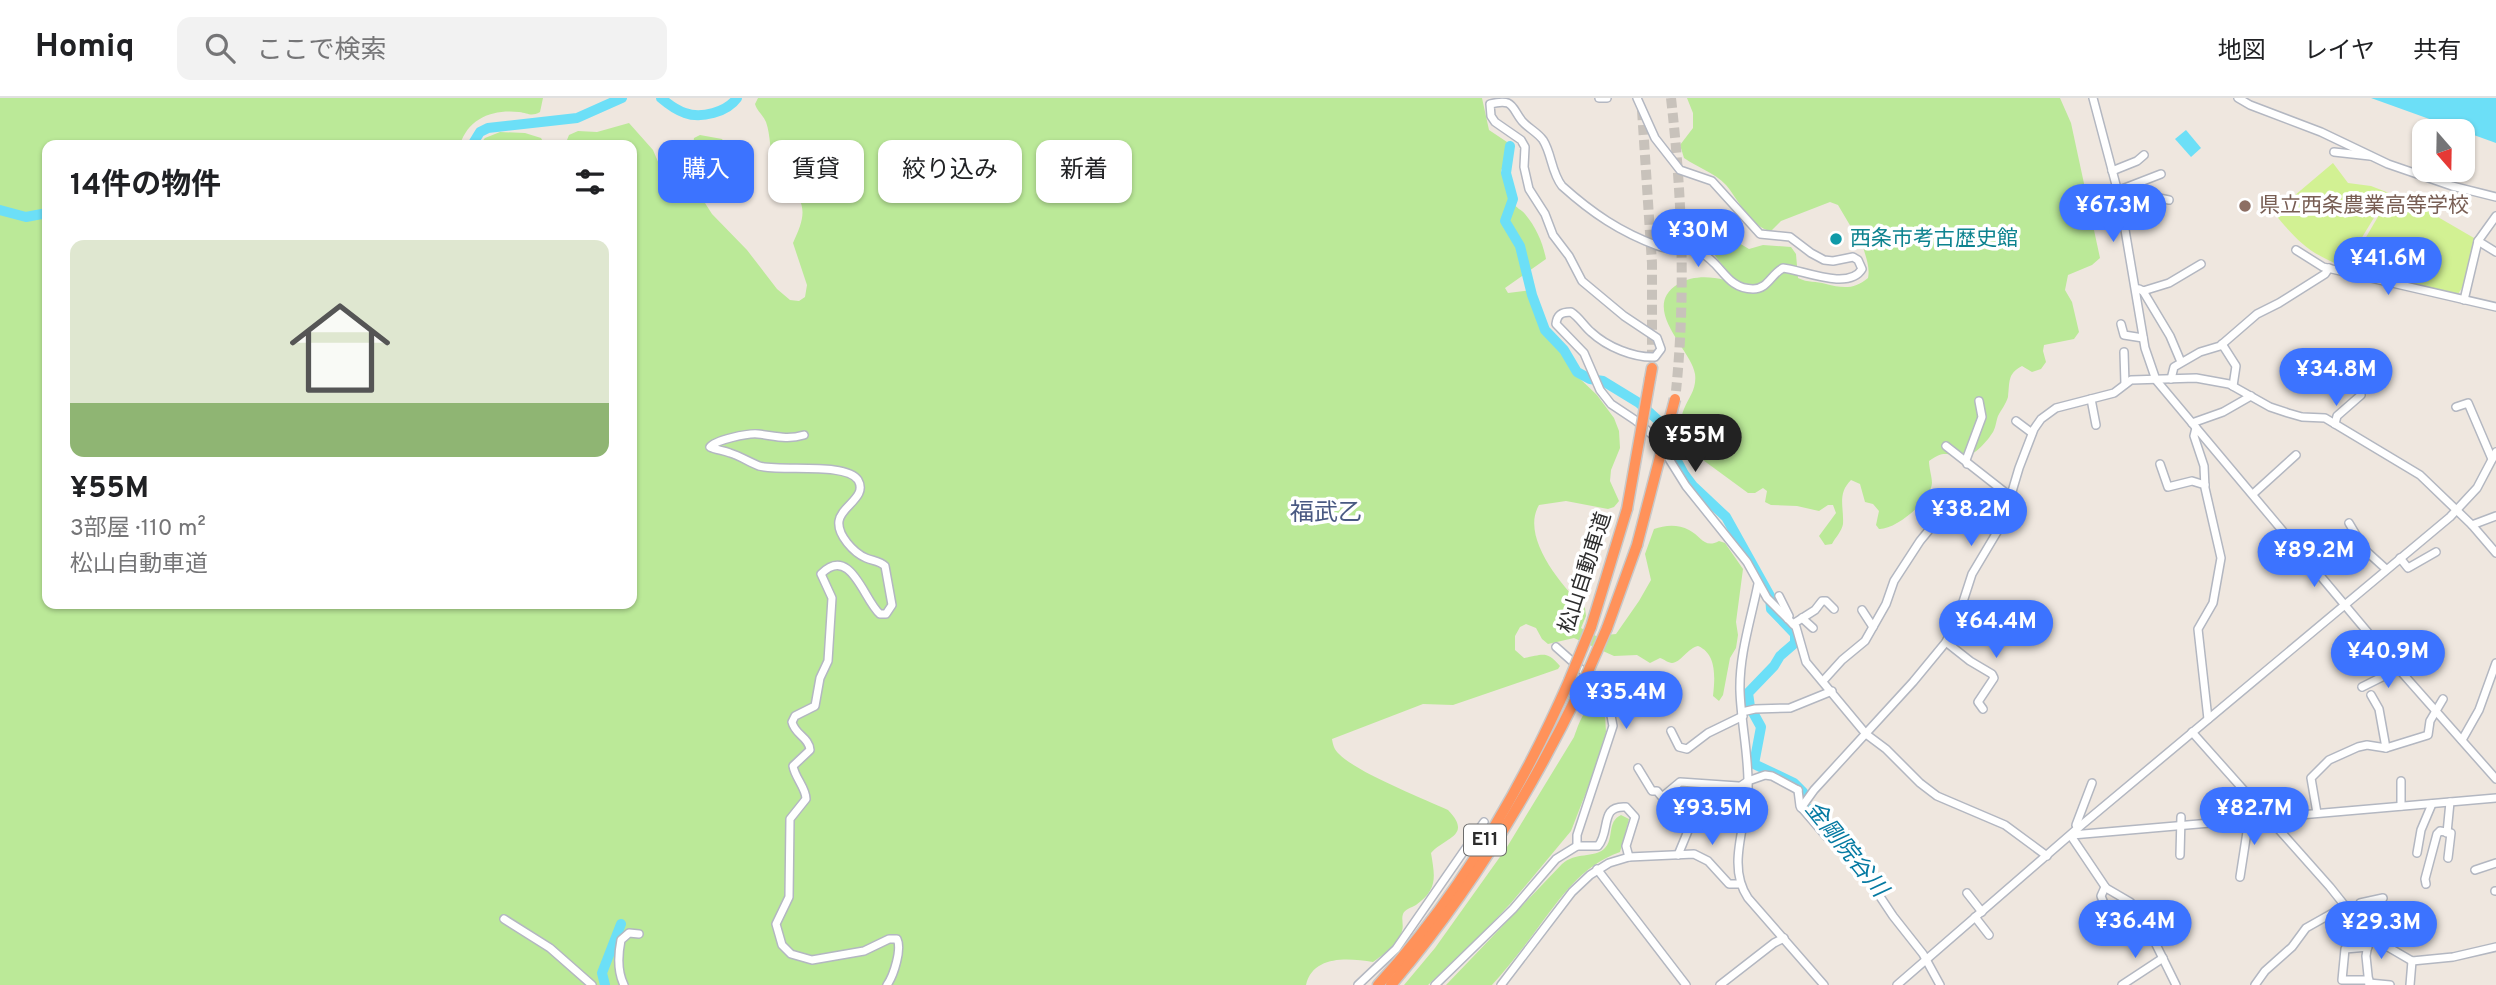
<!DOCTYPE html>
<html lang="ja">
<meta charset="utf-8">
<style>
body{margin:0;font-family:Overpass,"Noto Sans JP",sans-serif;background:#f2f2f2;color:#202124;height:100vh;display:flex;flex-direction:column;font-size:26px;white-space:nowrap}
*{box-sizing:border-box;margin:0}
p{font-size:23px;color:#757577}
.icon{flex:none;width:38px;height:38px;fill:none;stroke:currentColor;stroke-width:2;stroke-linecap:round;stroke-linejoin:round}
.map{position:relative;flex:1;overflow:hidden}
.side{position:absolute;left:42px;top:42px;width:595px;height:469px;display:flex;flex-direction:column;background:#fff;border-radius:14px;box-shadow:0 2px 5px #0004}
.side>*{flex:none}
.hud{position:absolute;left:658px;top:42px;width:665px;height:63px;display:flex;gap:14px}
.needle{width:46px;rotate:160deg}
.tools{position:absolute;left:2412px;top:21px;display:grid;gap:14px}
.tools a{display:grid;place-items:center;width:63px;height:63px;border-radius:14px;background:#fff;box-shadow:0 2px 5px #0004;font-size:35px}
.price{position:absolute;translate:-50% -60px;padding:0 16px;border-radius:24px;background:#3c73ff;color:#fff;font-size:23px;line-height:46px;filter:drop-shadow(0 2px 4px #0008)}
.price::after{content:'';position:absolute;left:50%;top:42px;width:21px;height:16px;margin-left:-10px;background:inherit;clip-path:polygon(0 0,100% 0,50% 100%)}
.price.current{background:#222;color:#fff}
ul{padding:0;list-style:none}
li{display:grid;align-content:center;gap:14px;height:371px;padding:0 28px}
li span{display:grid;place-items:center;height:217px;border-radius:14px;color:#555}
li>.icon{margin-inline-start:auto}
span .icon{width:126px;height:126px;fill:#fffc;stroke-width:1}
li b{font-size:30px}
h2{display:flex;justify-content:space-between;align-items:center;height:84px;padding:0 28px;font-size:30px}
.pill{padding:0 24px;border-radius:14px;background:#fff;box-shadow:0 2px 5px #0004;font-size:24px;line-height:63px}
.pill.current{background:#3c73ff;color:#fff}
header{display:flex;align-items:center;gap:42px;box-sizing:border-box;height:98px;padding:0 35px;background:#fff;border-bottom:2px solid #e0e0e0}
header strong{font-size:33px}
nav{display:flex;gap:38px;margin-inline-start:auto;font-size:24px}
.search{width:490px;height:63px;background:#f2f2f2;display:flex;align-items:center;gap:18px;box-sizing:border-box;padding:0 24px;border-radius:14px;color:#757577;font-size:26px}
.map>svg:first-child{display:block}
</style>
<header>
<strong>Homiq</strong>
<div class="search"><svg class="icon" aria-label="search" viewBox="0 0 24 24"><circle cx="10" cy="10" r="6"/><path d="M15 15l6 6"/></svg>ここで検索</div>
<nav><a>地図</a><a>レイヤ</a><a>共有</a></nav>
</header>
<div class="map">
<svg width="2496" height="887" viewBox="0 0 2496 887">
<rect width="100%" height="100%" fill="#efe7df"/>
<!-- green -->
<g fill="#bbe998">
<path d="M0 0H543L540 14C531 19 528 15 519 14 493 11 468 20 460 47H47V506H632V47H565L569 37 578 33 597 34 629 25 653 52 659 66 663 86 671 91C692 86 691 57 694 40L700 37 722 41 731 55V70L705 97V105L712 116 747 152 777 191 790 202 799 203 805 199 807 187 793 145C805 119 808 107 788 85 783 79 777 74 775 68 769 53 771 38 766 24 763 17 757 13 755 6L758 0H1482L1489 32 1507 44 1509 55 1501 73C1504 83 1507 96 1513 105 1516 110 1522 112 1525 116 1536 129 1543 145 1546 161L1505 190 1508 195 1533 192 1538 201 1534 209 1535 216 1548 241 1562 253 1576 277 1597 297 1614 320 1619 333 1620 350 1611 372 1610 383 1619 403 1614 409 1608 411 1566 403 1539 407C1520 439 1562 489 1585 510L1586 518 1581 530 1596 538 1616 536 1639 503 1651 482 1645 456 1654 431C1665 427 1678 426 1689 432 1701 438 1704 451 1719 443L1725 445 1743 471 1736 524 1738 537 1736 550 1730 560 1723 597 1719 603 1713 598C1715 580 1717 556 1698 548 1688 550 1680 565 1672 565 1668 565 1664 561 1660 560L1650 565 1637 557 1614 558 1574 540 1548 546 1542 541 1536 530 1526 526 1520 529 1515 538V552L1524 560C1543 557 1546 552 1560 568L1558 571 1453 607 1423 606 1332 641C1333 647 1334 651 1339 656 1358 675 1420 699 1448 712 1473 738 1445 739 1431 755 1435 779 1438 791 1416 807 1411 810 1405 811 1403 816 1401 821 1404 827 1402 833 1399 845 1383 857 1373 864 1348 860 1313 857 1306 887H0Z"/>
<path d="M1687 0H2060L2071 25 2100 160 2092 167 2068 177 2065 192 2072 204 2079 234 2074 241 2044 247 2043 253 2046 264 2041 271 2032 274 2022 268C2007 276 2010 284 2008 299 2006 306 2001 312 1998 318 1996 323 1996 329 1993 334 1988 342 1975 358 1965 358 1948 359 1946 350 1929 363 1929 370 1932 379 1932 385 1931 403 1895 432 1879 431L1876 427 1879 413 1873 406 1865 404 1860 386 1851 382C1837 396 1844 409 1843 426 1842 433 1835 440 1832 446L1825 447 1819 438 1836 415 1833 407H1828L1819 413 1797 408 1771 407 1765 404 1767 393 1763 390 1755 395H1748L1703 362 1680 332C1681 326 1681 317 1684 311 1689 299 1697 291 1695 276 1692 252 1639 210 1678 186 1692 178 1708 178 1725 182L1730 176C1713 156 1699 142 1711 116L1720 117 1739 145 1749 151 1763 147 1791 149 1796 156 1798 180C1808 185 1816 183 1826 186 1842 190 1854 192 1868 180 1871 166 1862 152 1861 138L1851 129 1838 107 1830 104 1781 123 1771 133C1751 130 1738 101 1726 87 1714 74 1698 70 1684 60L1680 47 1693 30V15Z"/>
<path d="M500 34 525 35 541 40 545 47H479L485 40Z"/>
<path d="M1598 606 1605 617 1606 634 1592 679 1571 733 1511 805 1480 838 1428 887H1404L1435 850 1507 749 1574 639C1579 626 1583 609 1598 606Z"/>
<path d="M1621 717 1629 721 1620 754C1581 768 1561 799 1537 831 1523 850 1508 869 1492 887H1446L1562 766C1575 754 1594 760 1604 751 1615 741 1606 724 1621 717Z"/>
</g>
<!-- pitch -->
<g fill="#d2f193">
<path d="M2333 65 2348 85 2371 88 2389 95 2344 169C2309 155 2298 144 2274 115Z"/>
<path d="M2400 97 2474 140 2464 187 2458 196 2348 170 2386 105 2394 98Z"/>
</g>
<!-- water -->
<g fill="#6cdff7">
<path d="M2371 0H2496V45Z"/>
<path d="M2186 32 2201 50 2191 59 2175 41Z"/>
</g>
<g fill="none" stroke-linecap="round" stroke-linejoin="round">
<!-- river -->
<g stroke="#6cdff7" stroke-width="10">
<path d="M661 0C668 6 676 12 685 15 701 21 727 14 737 0"/>
<path d="M472 47 480 34 488 30 577 20 622 0"/>
<path d="M1510 48 1506 75 1513 101 1505 123 1520 148 1532 197 1545 232 1564 252 1577 274 1590 281 1603 283 1639 305 1660 324 1673 344 1676 361 1684 376 1693 388 1726 419 1770 498 1771 511 1795 536V545L1780 558 1774 568 1748 595 1750 609 1761 629 1754 666 1794 685 1803 694 1801 702 1817 723"/>
<path d="M0 112 26 119 47 115"/>
<path d="M605 887 602 875 621 826"/>
</g>
<!-- highway-tunnel -->
<g stroke="#c8c2bb" stroke-width="10" stroke-dasharray="10 5" stroke-linecap="butt">
<path d="M1671 0C1682 97 1686 195 1676 293"/>
<path d="M1642 12 1652 165V270"/>
</g>
<defs>
<g id="minor">
<path d="M1599 0H1607"/>
<path d="M1637 0 1655 40 1680 72 1712 83 1760 136 1790 139 1811 155 1824 162 1833 163 1853 159 1858 162 1862 171C1849 193 1802 172 1783 170 1771 176 1768 191 1753 191 1726 191 1722 165 1701 155 1688 149 1672 153 1658 148 1620 134 1592 115 1562 88 1551 74 1552 56 1543 42 1537 34 1528 30 1522 23 1511 9 1514 0 1490 6L1491 18 1495 24 1521 42 1525 49 1524 69 1529 91 1545 116 1553 137 1569 158 1582 183 1624 218 1657 240 1661 251 1655 259C1634 260 1607 249 1591 234 1584 228 1579 219 1571 214 1561 214 1557 217 1556 226L1584 255 1600 292 1611 306 1635 322 1656 340 1686 388 1747 464 1767 500 1796 529 1806 564 1866 636 1886 651 1920 685 1937 698 2005 727 2047 758"/>
<path d="M2093 0 2120 102 2145 250 2156 282 2396 568 2496 681"/>
<path d="M2238 0 2250 7 2321 34 2388 66 2452 88 2496 99"/>
<path d="M2334 54 2370 58"/>
<path d="M2112 73 2137 63 2144 57"/>
<path d="M2117 93 2161 76"/>
<path d="M2122 115 2159 100 2169 102"/>
<path d="M2478 143 2496 154"/>
<path d="M2296 152 2323 169 2496 209"/>
<path d="M2139 191 2143 193 2169 185 2201 166"/>
<path d="M2143 193 2170 238 2181 264"/>
<path d="M2464 202 2478 143 2496 118"/>
<path d="M2121 226 2124 237 2143 240"/>
<path d="M2222 246 2236 268 2233 288"/>
<path d="M2124 254 2125 286"/>
<path d="M2171 281 2174 269 2200 254 2220 248 2257 216 2279 205 2325 176 2329 170"/>
<path d="M2091 301 2096 327"/>
<path d="M2456 309 2468 305 2492 361"/>
<path d="M2016 323 2032 335"/>
<path d="M2192 325 2223 314 2251 298"/>
<path d="M2335 326 2337 318 2361 297"/>
<path d="M2196 330 2194 338 2204 368 2205 390 2221 460 2213 505 2198 531 2208 621"/>
<path d="M804 337C787 342 775 338 758 336 748 335 715 342 710 349 716 352 723 352 730 355 740 358 749 364 759 368 782 374 846 364 858 382 868 399 841 408 839 423 837 437 854 455 866 460 873 463 880 463 885 468L892 507 886 516H880C864 503 851 446 821 476L832 500 828 563 820 580 815 608 795 618 792 624C795 637 809 639 810 652L793 668C795 680 806 690 806 701L790 721 789 799 776 826 782 847 791 856 812 862 864 853 889 841H897C902 851 894 877 887 887"/>
<path d="M1946 348 2011 399"/>
<path d="M1967 366 1966 362 1982 319 1979 303"/>
<path d="M2160 366 2168 389 2192 383 2205 387"/>
<path d="M2253 396 2296 357"/>
<path d="M2349 425 2365 452 2386 471"/>
<path d="M2472 427 2496 455"/>
<path d="M2400 460 2408 470 2436 454"/>
<path d="M1758 486C1751 521 1739 557 1740 593 1741 625 1749 658 1748 690 1747 727 1726 767 1748 800L1824 887"/>
<path d="M1779 498 1789 518 1788 521"/>
<path d="M1862 512 1873 529"/>
<path d="M1802 520 1813 530"/>
<path d="M1793 526 1815 512 1822 503H1826L1834 511"/>
<path d="M1946 544 1970 563 1992 576 1994 580 1978 604 1983 611"/>
<path d="M1556 549 1603 591 1608 602 1613 628 1577 737V748"/>
<path d="M1823 583 1842 562 1865 543 1886 506 1894 483 1920 443 1943 415 1948 411H1954L1996 434"/>
<path d="M2362 589 2384 578 2396 568"/>
<path d="M2371 597 2379 611 2386 650"/>
<path d="M1742 614 1755 611 1790 610 1832 593"/>
<path d="M1671 633 1679 649 1687 651 1708 635 1743 618"/>
<path d="M2192 634 2330 789 2369 838 2412 863 2453 859 2496 849"/>
<path d="M2462 642 2479 612 2496 565"/>
<path d="M1638 670 1652 693H1657L1662 699 1680 684 1738 688"/>
<path d="M2401 683V708"/>
<path d="M1798 692 1800 708 1826 738 1867 779 1893 818 1923 856 1940 887"/>
<path d="M1801 710 1814 692 1913 584 1946 544 1960 513 1972 476 2003 424 2019 370 2034 331 2041 321 2056 310 2114 295 2131 282 2196 280 2229 286 2270 309 2288 315 2302 319 2325 320 2420 377 2472 427 2496 418"/>
<path d="M2317 715 2311 680 2329 662 2358 649 2367 647 2386 650 2428 637 2430 623 2443 601"/>
<path d="M2209 725 2210 699"/>
<path d="M2078 730 2076 727 2092 685"/>
<path d="M2447 735 2450 704"/>
<path d="M2072 737 2496 700"/>
<path d="M2071 738 2106 790 2130 804 2140 814 2176 887"/>
<path d="M2417 755 2421 732 2432 706"/>
<path d="M1678 757 1690 728 1702 719 1713 707 1748 683 1765 677 1772 678 1798 692"/>
<path d="M2180 757 2181 719"/>
<path d="M1597 771 1686 887"/>
<path d="M2475 772 2496 765"/>
<path d="M2240 779 2249 721"/>
<path d="M2426 786 2425 781 2437 736 2440 733 2451 735 2448 760"/>
<path d="M2105 789 2101 798 2110 820 2109 824"/>
<path d="M2495 793H2496"/>
<path d="M1967 795 1982 814"/>
<path d="M1975 819 1989 837"/>
<path d="M2355 820 2360 805 2383 800"/>
<path d="M504 821 550 850 592 887"/>
<path d="M2368 846 2366 858 2369 887"/>
<path d="M2368 849 2345 851 2342 882H2369"/>
<path d="M2369 885 2390 887"/>
<path d="M624 887C617 873 618 857 621 842L629 835 639 836"/>
<path d="M1358 887 1396 851 1484 724"/>
<path d="M1435 887 1513 811 1556 761 1577 748H1598C1611 733 1599 707 1626 709L1635 719 1626 748 1629 759"/>
<path d="M1501 887 1572 794 1590 777 1609 765 1629 759 1694 756 1708 763 1729 786H1740"/>
<path d="M1720 887 1774 845 1784 840"/>
<path d="M1897 887 2078 730 2450 419 2477 390 2496 354"/>
<path d="M2122 887 2163 860"/>
<path d="M2255 887 2265 873 2292 849 2306 830 2345 808"/>
<path d="M2410 887 2412 863"/>
</g>
<g id="highway">
<path d="M1650 281 1652 270"/>
<path d="M1591 529 1627 411"/>
<path d="M1607 530 1637 447"/>
<path d="M1378 887C1459 798 1521 692 1569 583"/>
<path d="M1391 887C1467 798 1529 697 1580 592"/>
</g>
</defs>
<!-- minor casing -->
<use href="#minor" stroke="#b3b7c1" stroke-width="10"/>
<!-- highway casing -->
<use href="#highway" stroke="#c8c8c8" stroke-width="13"/>
<!-- minor -->
<use href="#minor" stroke="#fff" stroke-width="7"/>
<!-- highway -->
<use href="#highway" stroke="#ff925a" stroke-width="10"/>
<defs>
<g id="highway-bridge">
<path d="M1627 411 1650 281"/>
<path d="M1637 447 1675 301"/>
<path d="M1569 583 1591 529"/>
<path d="M1580 592 1607 530"/>
</g>
</defs>
<!-- highway-bridge casing -->
<use href="#highway-bridge" stroke="#c8c8c8" stroke-width="13" stroke-linecap="butt"/>
<!-- highway-bridge -->
<use href="#highway-bridge" stroke="#ff925a" stroke-width="10"/>
</g>
<!-- markers -->
<circle fill="#8d6e63" stroke="#fff" stroke-width="2.5" cx="2245" cy="108" r="7"/>
<circle fill="#0f9aa8" stroke="#fff" stroke-width="2.5" cx="1836" cy="141" r="7"/>
<g text-anchor="middle" dominant-baseline="central" stroke-width="7" stroke-linejoin="round" paint-order="stroke">
<!-- shield labels -->
<rect fill="#fff" stroke="#6c6c6c" stroke-width="2" x="1464" y="726.5" width="42" height="31" rx="5"/>
<g font-size="19" font-weight="bold" fill="#2d2d2d">
<text x="1485" y="742">E11</text>
</g>
<!-- education labels -->
<g font-size="21" fill="#785e54" stroke="#fff" text-anchor="start">
<text x="2259" y="108">県立西条農業高等学校</text>
</g>
<!-- culture labels -->
<g font-size="21" fill="#0d838f" stroke="#fff" text-anchor="start">
<text x="1850" y="141">西条市考古歴史館</text>
</g>
<!-- street labels -->
<g font-size="21" fill="#2d2d2d" stroke="#fff">
<text transform="translate(1586 475) rotate(-72)">松山自動車道</text>
</g>
<!-- water labels -->
<g font-size="23" font-style="italic" fill="#057aa2" stroke="#fff">
<text transform="translate(1845 752) rotate(51)">金剛院谷川</text>
</g>
<!-- quarter labels -->
<g font-size="24" fill="#495982" stroke="#fff">
<text x="1326" y="416">福武乙</text>
</g>
</g>
</svg>
<div class="tools">
<a><svg class="needle" viewBox="-14 -14 28 28"><path d="M0-13l5 13h-10z" fill="#e53935"/><path d="M0 13l5-13h-10z" fill="#757577"/></svg></a>
</div>
<b class="price" style="left:2113px;top:146px">¥67.3M</b>
<b class="price" style="left:1698px;top:171px">¥30M</b>
<b class="price" style="left:2388px;top:199px">¥41.6M</b>
<b class="price" style="left:2336px;top:310px">¥34.8M</b>
<b class="price current" style="left:1695px;top:376px">¥55M</b>
<b class="price" style="left:1971px;top:450px">¥38.2M</b>
<b class="price" style="left:2314px;top:491px">¥89.2M</b>
<b class="price" style="left:1996px;top:562px">¥64.4M</b>
<b class="price" style="left:2388px;top:592px">¥40.9M</b>
<b class="price" style="left:1626px;top:633px">¥35.4M</b>
<b class="price" style="left:1712px;top:749px">¥93.5M</b>
<b class="price" style="left:2254px;top:749px">¥82.7M</b>
<b class="price" style="left:2135px;top:862px">¥36.4M</b>
<b class="price" style="left:2381px;top:863px">¥29.3M</b>
<div class="hud">
<a class="pill current">購入</a>
<a class="pill">賃貸</a>
<a class="pill">絞り込み</a>
<a class="pill">新着</a>
</div>
<section class="side">
<h2>14件の物件<svg class="icon" aria-label="filters" viewBox="0 0 24 24"><path d="M4 7h16M4 17h16"/><circle cx="9" cy="7" r="2"/><circle cx="15" cy="17" r="2"/></svg></h2>
<ul>
<li><span style="background:linear-gradient(#dfe7d0 75%,#8fb573 0)"><svg class="icon" aria-label="home" viewBox="0 0 24 24"><path d="M3 11l9-7 9 7M6 9v11h12V9"/></svg></span><div><b>¥55M</b><p>3部屋 · 110 m²</p><p>松山自動車道</p></div></li>
</ul>
</section>
</div>
